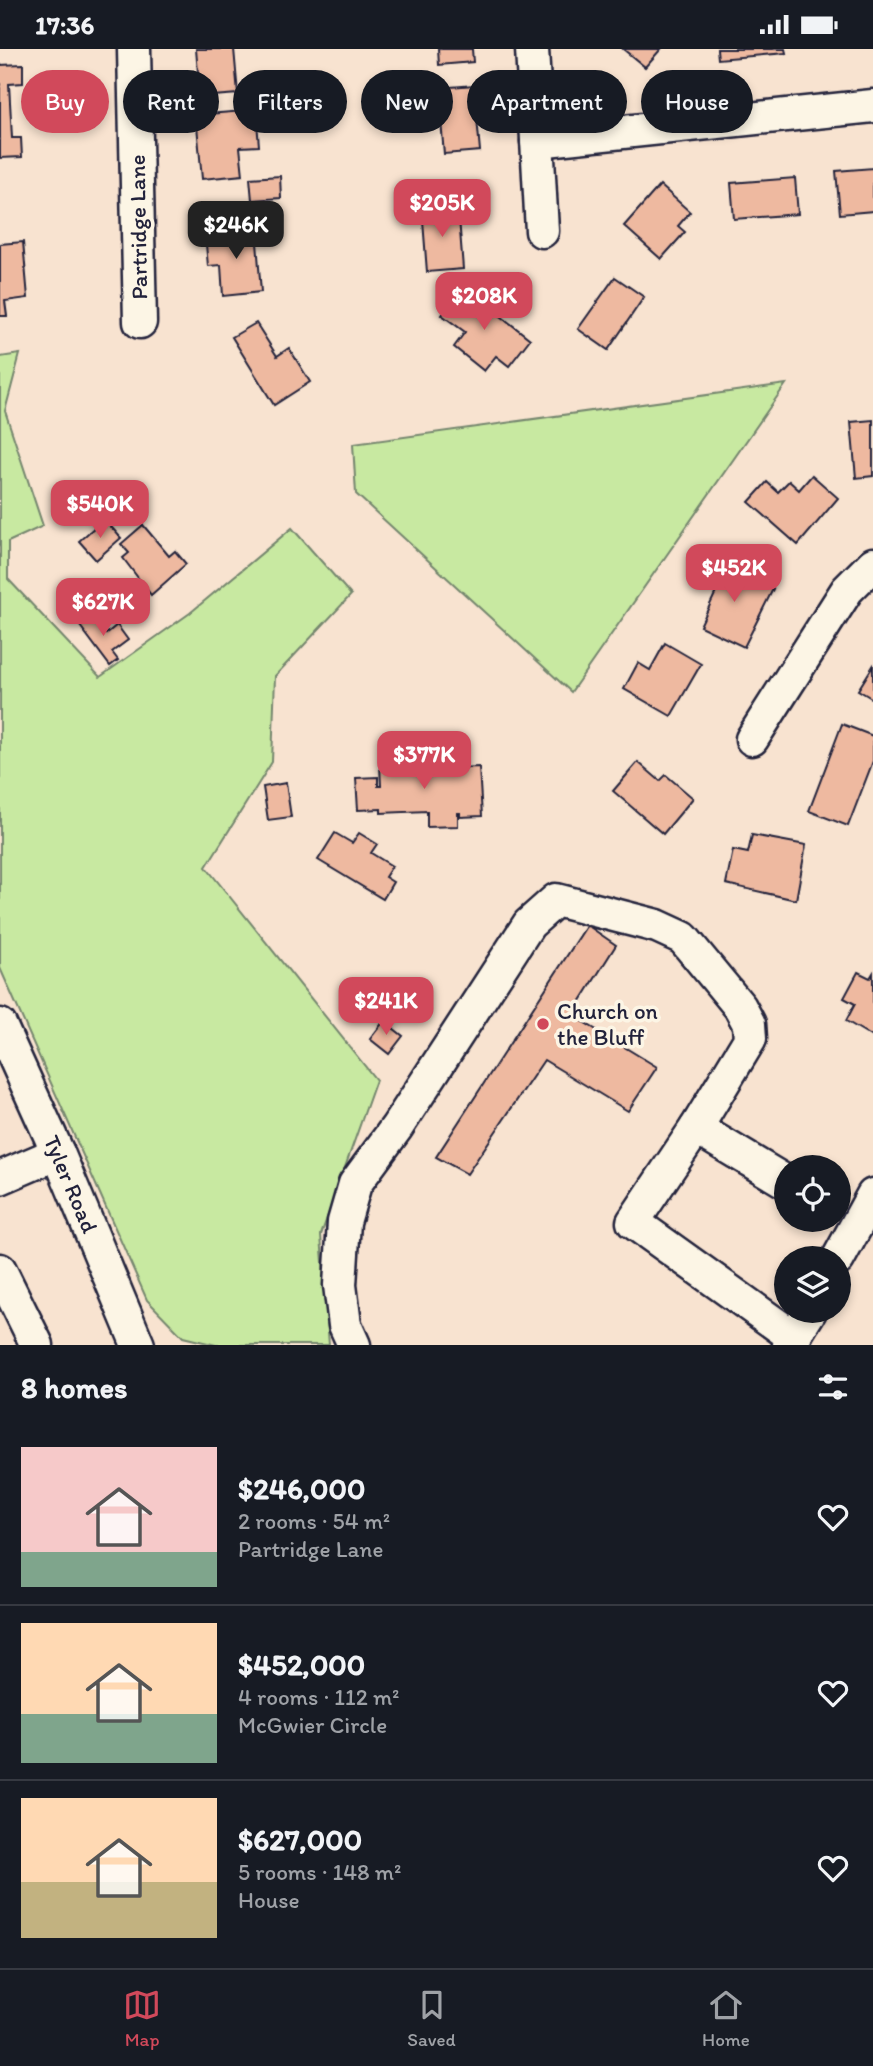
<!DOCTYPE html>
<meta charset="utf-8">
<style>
body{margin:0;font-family:Itim,sans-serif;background:#20242c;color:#f1f3f6;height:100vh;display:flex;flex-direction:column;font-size:26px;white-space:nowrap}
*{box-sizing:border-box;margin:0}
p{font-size:23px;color:#9ea1a6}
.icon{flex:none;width:38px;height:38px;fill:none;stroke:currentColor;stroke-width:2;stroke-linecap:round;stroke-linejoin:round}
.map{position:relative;height:1296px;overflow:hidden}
.sheet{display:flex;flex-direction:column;background:#171b24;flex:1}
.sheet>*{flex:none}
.guide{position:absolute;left:21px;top:21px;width:831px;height:63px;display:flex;gap:14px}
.tools{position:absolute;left:774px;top:1106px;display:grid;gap:14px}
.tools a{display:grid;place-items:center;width:77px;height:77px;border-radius:50%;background:#171b24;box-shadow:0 4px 10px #0003;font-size:35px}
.price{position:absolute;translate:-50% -60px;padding:0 16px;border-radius:14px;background:#d1495b;color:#fff;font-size:23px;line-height:46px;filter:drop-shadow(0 2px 4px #0008)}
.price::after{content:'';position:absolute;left:50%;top:42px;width:21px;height:16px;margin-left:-10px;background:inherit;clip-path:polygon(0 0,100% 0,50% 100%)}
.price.active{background:#222;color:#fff}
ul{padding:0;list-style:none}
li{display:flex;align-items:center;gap:21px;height:175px;padding:0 21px}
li+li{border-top:2px solid #363941}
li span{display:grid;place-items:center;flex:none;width:196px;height:140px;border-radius:0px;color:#555}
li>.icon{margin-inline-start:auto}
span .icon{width:84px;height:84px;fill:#fffc;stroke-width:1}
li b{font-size:30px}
h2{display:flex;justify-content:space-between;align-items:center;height:84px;padding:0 21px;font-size:30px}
.chip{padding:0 24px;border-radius:32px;background:#171b24;box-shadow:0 4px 10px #0003;font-size:24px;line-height:63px}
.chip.active{background:#d1495b;color:#fff}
.status{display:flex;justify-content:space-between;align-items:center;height:49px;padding:0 35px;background:#171b24;direction:ltr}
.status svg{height:19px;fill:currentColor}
.tab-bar{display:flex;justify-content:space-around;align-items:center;height:98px;border-top:2px solid #363941;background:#171b24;font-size:19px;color:#9ea1a6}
.tab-bar a{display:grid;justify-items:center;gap:4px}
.tab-bar .active{color:#d1495b}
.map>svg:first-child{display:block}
</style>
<div class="status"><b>17:36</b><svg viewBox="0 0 49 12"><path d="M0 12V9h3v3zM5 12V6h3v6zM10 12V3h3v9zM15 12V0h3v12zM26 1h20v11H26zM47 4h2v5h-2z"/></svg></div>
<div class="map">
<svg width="873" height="1296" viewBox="0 0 873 1296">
<rect width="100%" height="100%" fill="#f8e3d0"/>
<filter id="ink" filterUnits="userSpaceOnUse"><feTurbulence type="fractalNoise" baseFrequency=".0143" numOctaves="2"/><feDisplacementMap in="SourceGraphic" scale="14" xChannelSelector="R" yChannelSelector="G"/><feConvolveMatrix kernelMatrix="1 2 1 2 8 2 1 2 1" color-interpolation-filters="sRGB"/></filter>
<g filter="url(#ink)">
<!-- green -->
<g fill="#c8e9a1" stroke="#75866e" stroke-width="2">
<path d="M20 305 5 362 43 477 8 493V530L100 628 190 564 292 479 351 546 275 627 272 713 206 818 376 1031 321 1186 329 1296H216L183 1288 147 1251 0 919V308Z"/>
<path d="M786 335 571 643 356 445 353 395Z"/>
</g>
<!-- building -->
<g fill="#eeb9a0" stroke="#22223b" stroke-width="2">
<path d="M196 0H234L238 45 200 48Z"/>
<path d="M438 0H472L473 13 439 16Z"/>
<path d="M623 0H661L645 18Z"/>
<path d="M717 0H785L786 4 718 10Z"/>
<path d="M23 15V34L9 35 12 89H21L22 108 0 109V16Z"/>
<path d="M474 36 480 102 444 105 438 39Z"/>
<path d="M256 61 259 97 240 98 243 126 202 130 196 66Z"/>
<path d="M873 119V162L840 165 836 122Z"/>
<path d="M280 127 281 149 252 151 250 129Z"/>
<path d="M795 129 798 165 734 170 731 134Z"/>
<path d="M660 136 690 163 678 177 685 183 661 210 624 177Z"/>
<path d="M458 156 463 220 427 223 422 159Z"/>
<path d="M256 181 261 243 223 247 221 216 208 217 205 185Z"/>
<path d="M23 193 28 249 5 252 7 267H0V195Z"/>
<path d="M615 228 644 248 608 301 578 280Z"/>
<path d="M464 238 530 290 509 317 496 307 484 322 454 298 465 283 442 266Z"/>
<path d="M256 274 277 307 289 299 310 333 274 356 232 288Z"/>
<path d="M873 371V427L856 429 851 373Z"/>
<path d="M812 426 838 449 798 496 749 453 767 433 778 443 789 432 799 441Z"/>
<path d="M104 470 121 489 96 511 79 492Z"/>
<path d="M143 476 169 507 175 502 186 515 151 546 123 509 129 504 121 495Z"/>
<path d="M714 512 773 540 744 598 700 577 716 543 702 536Z"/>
<path d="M89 563 106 585 117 576 128 591 112 603 118 611 110 617 77 573Z"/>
<path d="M665 594 701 615 671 667 624 640 638 614 650 621Z"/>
<path d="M873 617V650L858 641Z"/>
<path d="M842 675 873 687V712L848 777 809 762Z"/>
<path d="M457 710V719L479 718 482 767 460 768V764H458V777L427 778V762L381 764V760L358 761 356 729 378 728V737H381L380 716H417V713H433V711Z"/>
<path d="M638 713 660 732 666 726 693 749 663 785 613 742Z"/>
<path d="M286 734 291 768 268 771 263 738Z"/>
<path d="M335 784 352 794 359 784 377 795 371 804 392 817 385 828 393 833 383 850 318 811Z"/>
<path d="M752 786 806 796 796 851 726 835 733 801 748 804Z"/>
<path d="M587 876 616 896 572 966 657 1018 628 1062 544 1011 467 1125 436 1108Z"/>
<path d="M858 923 870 929 873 924V988L846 972 855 955 844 949Z"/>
<path d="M384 972 403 987 389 1005 370 990Z"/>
</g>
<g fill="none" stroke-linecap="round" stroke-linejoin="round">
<defs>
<g id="minor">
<path d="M134 0 140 273"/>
<path d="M532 0 542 182"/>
<path d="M537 92 873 57"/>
<path d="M752 690 847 541 873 515"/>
<path d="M0 976 58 1104 138 1296"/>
<path d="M0 1129 58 1104"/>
<path d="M786 1133 696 1079 633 1173 795 1289"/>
<path d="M838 1210 873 1146"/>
<path d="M0 1221 37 1296"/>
<path d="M354 1296 345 1276 340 1236 344 1173 355 1135 397 1078 529 875 556 851 657 877 683 889 740 958 749 975 750 990 696 1079"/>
<path d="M789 1296 810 1262"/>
</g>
</defs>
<!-- minor casing -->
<use href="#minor" stroke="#22223b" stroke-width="37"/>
<!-- minor -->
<use href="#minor" stroke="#fcf5e5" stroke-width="32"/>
</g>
</g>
<!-- markers -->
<circle fill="#d1495b" stroke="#fcf5e5" stroke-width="2.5" cx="543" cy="975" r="7"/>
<g text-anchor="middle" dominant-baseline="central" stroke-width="7" stroke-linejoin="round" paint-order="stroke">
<!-- street labels -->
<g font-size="23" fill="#22223b" stroke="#fcf5e5">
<text transform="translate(138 178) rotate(-91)">Partridge Lane</text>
<text transform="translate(71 1135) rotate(67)">Tyler Road</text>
</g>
<!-- poi labels -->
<g font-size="23" fill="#22223b" stroke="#fcf5e5" text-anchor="start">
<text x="557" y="962">Church on<tspan x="557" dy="26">the Bluff</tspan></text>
</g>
</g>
</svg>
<div class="tools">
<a><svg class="icon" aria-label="locate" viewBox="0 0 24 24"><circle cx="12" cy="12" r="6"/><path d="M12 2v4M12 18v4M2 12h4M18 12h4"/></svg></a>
<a><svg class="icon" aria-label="layers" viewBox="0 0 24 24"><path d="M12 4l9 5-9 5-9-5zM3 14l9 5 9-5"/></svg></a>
</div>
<b class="price" style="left:442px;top:190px">$205K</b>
<b class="price active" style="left:236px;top:212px">$246K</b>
<b class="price" style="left:484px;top:283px">$208K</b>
<b class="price" style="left:100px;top:491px">$540K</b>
<b class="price" style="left:734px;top:555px">$452K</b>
<b class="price" style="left:103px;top:589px">$627K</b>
<b class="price" style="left:424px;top:742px">$377K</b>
<b class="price" style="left:386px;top:988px">$241K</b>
<div class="guide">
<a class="chip active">Buy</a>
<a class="chip">Rent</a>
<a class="chip">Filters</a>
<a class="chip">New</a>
<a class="chip">Apartment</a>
<a class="chip">House</a>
</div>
</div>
<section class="sheet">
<h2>8 homes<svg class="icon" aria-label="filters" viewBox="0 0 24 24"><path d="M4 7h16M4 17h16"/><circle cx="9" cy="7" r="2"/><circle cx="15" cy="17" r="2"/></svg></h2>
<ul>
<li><span style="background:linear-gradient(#f6c9c9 75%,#7fa58c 0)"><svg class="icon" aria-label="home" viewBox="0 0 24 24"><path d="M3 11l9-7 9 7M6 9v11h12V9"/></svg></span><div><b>$246,000</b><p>2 rooms · 54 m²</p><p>Partridge Lane</p></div><svg class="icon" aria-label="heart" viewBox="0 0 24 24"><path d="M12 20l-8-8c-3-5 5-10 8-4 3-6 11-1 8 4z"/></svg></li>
<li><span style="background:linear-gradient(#ffd9b3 65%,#7fa58c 0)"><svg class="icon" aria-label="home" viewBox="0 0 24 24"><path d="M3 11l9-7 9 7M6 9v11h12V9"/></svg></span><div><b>$452,000</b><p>4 rooms · 112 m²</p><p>McGwier Circle</p></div><svg class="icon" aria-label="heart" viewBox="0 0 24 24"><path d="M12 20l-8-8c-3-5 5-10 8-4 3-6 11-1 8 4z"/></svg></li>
<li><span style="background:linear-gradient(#ffd9b3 60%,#c2b280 0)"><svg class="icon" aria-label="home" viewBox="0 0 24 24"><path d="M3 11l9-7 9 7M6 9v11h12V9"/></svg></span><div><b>$627,000</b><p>5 rooms · 148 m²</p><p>House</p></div><svg class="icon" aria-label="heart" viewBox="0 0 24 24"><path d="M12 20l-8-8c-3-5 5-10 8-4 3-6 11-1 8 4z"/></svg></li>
</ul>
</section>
<nav class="tab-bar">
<a class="active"><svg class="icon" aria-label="map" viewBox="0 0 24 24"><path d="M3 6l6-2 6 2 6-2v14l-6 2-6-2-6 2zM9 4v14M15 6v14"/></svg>Map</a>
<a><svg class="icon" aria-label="saved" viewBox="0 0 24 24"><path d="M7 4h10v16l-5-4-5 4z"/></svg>Saved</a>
<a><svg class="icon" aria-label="home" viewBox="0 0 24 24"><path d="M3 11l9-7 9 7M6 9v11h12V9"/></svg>Home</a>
</nav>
